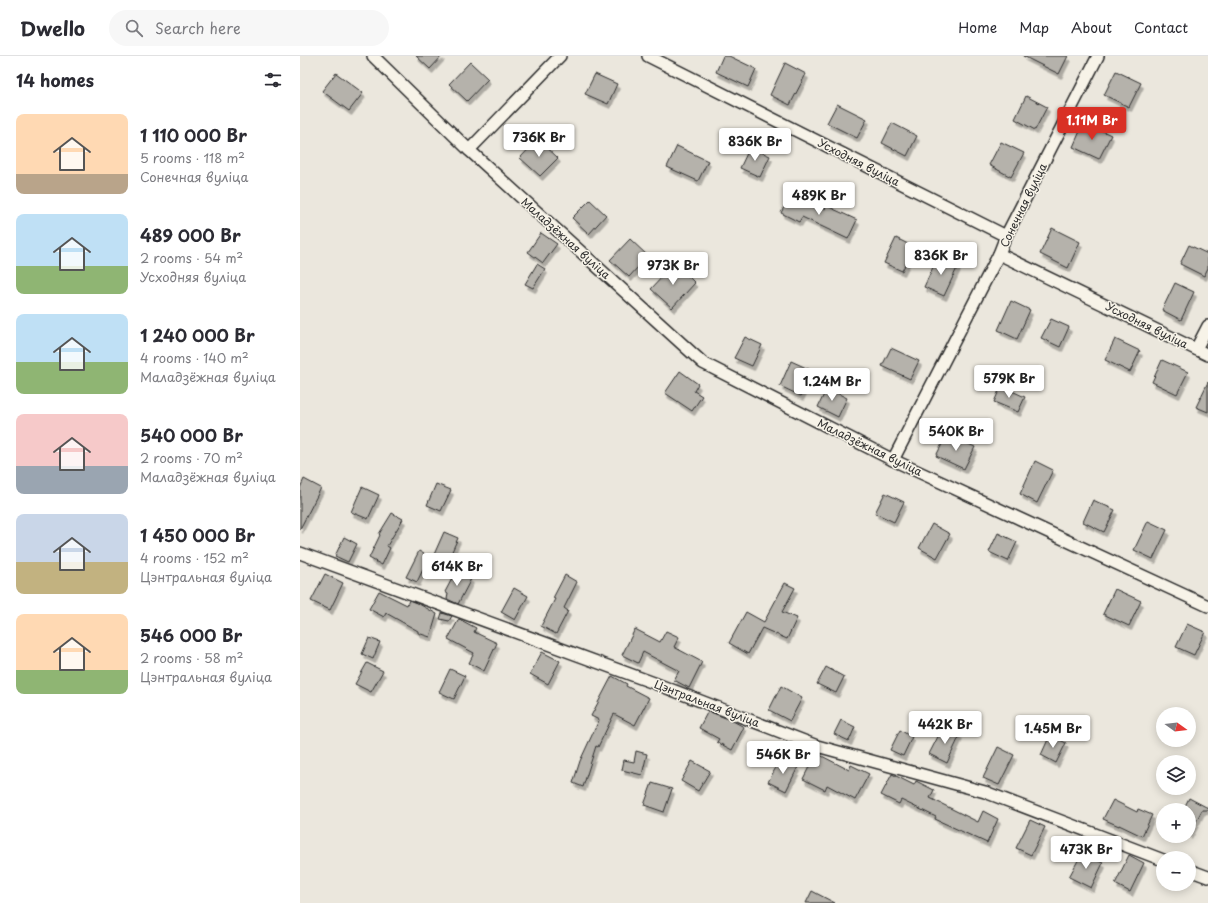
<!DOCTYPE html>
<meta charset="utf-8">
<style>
body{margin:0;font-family:"Playpen Sans",sans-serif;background:#f7f7f7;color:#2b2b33;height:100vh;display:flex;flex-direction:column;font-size:15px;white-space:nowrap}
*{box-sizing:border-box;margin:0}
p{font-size:13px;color:#7c7c81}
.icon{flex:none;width:22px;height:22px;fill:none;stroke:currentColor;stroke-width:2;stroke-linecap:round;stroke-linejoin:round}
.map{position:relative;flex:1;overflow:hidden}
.details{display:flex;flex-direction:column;background:#fff;width:300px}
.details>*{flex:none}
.needle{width:26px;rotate:105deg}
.fabs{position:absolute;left:856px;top:651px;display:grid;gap:8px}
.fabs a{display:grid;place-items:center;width:40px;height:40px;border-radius:50%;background:#fff;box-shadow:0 2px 10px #0003;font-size:20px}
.price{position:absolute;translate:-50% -34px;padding:0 9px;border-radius:4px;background:#fff;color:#222;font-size:13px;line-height:26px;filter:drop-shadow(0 1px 2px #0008)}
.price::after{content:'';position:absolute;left:50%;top:24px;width:12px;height:9px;margin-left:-6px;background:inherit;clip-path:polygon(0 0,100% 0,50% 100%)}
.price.on{background:#d93025;color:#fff}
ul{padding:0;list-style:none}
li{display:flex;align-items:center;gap:12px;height:100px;padding:0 16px}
li span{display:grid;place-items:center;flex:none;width:112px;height:80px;border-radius:8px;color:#555}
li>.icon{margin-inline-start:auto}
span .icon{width:48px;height:48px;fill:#fffc;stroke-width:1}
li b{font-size:17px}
h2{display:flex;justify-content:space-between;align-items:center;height:48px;padding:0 16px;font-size:17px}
header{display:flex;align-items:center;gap:24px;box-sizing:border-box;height:56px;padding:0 20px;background:#fff;border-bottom:1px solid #e1e1e2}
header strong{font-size:19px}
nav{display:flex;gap:22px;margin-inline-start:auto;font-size:14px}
.search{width:280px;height:36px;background:#f7f7f7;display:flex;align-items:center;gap:10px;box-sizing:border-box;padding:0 14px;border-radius:22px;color:#7c7c81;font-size:15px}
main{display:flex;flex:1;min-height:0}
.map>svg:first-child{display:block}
</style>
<header>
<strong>Dwello</strong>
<div class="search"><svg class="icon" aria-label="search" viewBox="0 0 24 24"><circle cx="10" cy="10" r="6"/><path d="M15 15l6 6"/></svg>Search here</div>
<nav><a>Home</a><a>Map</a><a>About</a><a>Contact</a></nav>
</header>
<main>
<section class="details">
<h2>14 homes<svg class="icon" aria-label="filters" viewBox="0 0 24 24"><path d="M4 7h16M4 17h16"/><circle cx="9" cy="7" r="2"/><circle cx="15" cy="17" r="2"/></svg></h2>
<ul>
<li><span style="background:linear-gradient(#ffd9b3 75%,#b9a48a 0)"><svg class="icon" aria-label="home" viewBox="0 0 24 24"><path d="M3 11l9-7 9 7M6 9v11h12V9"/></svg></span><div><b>1 110 000 Br</b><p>5 rooms · 118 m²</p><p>Сонечная вуліца</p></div></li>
<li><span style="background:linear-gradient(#bfe0f5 65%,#8fb573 0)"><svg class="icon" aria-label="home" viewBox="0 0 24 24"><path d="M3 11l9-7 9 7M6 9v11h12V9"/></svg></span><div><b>489 000 Br</b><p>2 rooms · 54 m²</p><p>Усходняя вуліца</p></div></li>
<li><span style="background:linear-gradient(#bfe0f5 60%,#8fb573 0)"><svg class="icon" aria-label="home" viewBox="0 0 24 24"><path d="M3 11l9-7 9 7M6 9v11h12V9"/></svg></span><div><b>1 240 000 Br</b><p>4 rooms · 140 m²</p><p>Маладзёжная вуліца</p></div></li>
<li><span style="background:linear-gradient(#f6c9c9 65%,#9aa5b1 0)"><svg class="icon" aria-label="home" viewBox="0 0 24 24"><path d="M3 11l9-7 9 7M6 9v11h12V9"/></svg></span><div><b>540 000 Br</b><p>2 rooms · 70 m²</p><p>Маладзёжная вуліца</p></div></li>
<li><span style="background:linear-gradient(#c9d6e8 60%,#c2b280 0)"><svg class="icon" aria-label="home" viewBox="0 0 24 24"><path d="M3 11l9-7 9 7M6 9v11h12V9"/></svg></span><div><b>1 450 000 Br</b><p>4 rooms · 152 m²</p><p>Цэнтральная вуліца</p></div></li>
<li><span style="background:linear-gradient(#ffd9b3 70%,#8fb573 0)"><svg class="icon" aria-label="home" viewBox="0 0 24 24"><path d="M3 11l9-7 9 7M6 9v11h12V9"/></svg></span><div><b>546 000 Br</b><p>2 rooms · 58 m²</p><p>Цэнтральная вуліца</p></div></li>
</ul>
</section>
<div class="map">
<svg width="908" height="847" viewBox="0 0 908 847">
<defs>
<filter id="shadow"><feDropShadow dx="2.5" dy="4.5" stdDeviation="0" flood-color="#0004"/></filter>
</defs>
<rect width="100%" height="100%" fill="#ebe7dd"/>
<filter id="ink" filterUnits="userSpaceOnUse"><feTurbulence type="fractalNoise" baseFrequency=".025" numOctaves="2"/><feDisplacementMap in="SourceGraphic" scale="8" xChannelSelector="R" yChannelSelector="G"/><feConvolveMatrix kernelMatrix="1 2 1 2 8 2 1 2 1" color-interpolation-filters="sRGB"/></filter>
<g filter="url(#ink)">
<!-- building -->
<g fill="#b5b2ab" stroke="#2b2b2b" filter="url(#shadow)">
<path d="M116 0H142L130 13Z"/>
<path d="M423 0H429L456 13 448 31 416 16Z"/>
<path d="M723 0H768L759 18Z"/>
<path d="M170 6 188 23 167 45 149 28Z"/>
<path d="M485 7 506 18 490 49 470 39Z"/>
<path d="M816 15 841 27 829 51 804 39Z"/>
<path d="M36 17 63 37 49 55 22 35Z"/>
<path d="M295 18 317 28 308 48 285 38Z"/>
<path d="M726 40 747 51 735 74 715 63Z"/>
<path d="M537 48 567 63 557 82 527 67Z"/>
<path d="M784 66 811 79 799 103 773 91Z"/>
<path d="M592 67 617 80 607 100 582 87Z"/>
<path d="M238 83 258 102 240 120 220 102Z"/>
<path d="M701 86 724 97 711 121 689 109Z"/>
<path d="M377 90 408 105 398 125 367 111Z"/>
<path d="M450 91 470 100 460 121 440 112Z"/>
<path d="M491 137 525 153 527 150 557 164 548 183 502 161 499 166 481 157Z"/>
<path d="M290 144 306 159 289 178 272 162Z"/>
<path d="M752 172 780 186 768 212 740 198Z"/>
<path d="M241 177 257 188 243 207 228 196Z"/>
<path d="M596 182 614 191 602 215 584 207Z"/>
<path d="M330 183 348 200 329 221 310 204Z"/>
<path d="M889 189 908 198V212L904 220 880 208Z"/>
<path d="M638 200 658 210 644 240 624 231Z"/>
<path d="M375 207 395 227 372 252 351 233Z"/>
<path d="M237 208 245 213 233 232 225 228Z"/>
<path d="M875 227 894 236 881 264 862 254Z"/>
<path d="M711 245 730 254 717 283 698 274Z"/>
<path d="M751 263 769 271 760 291 741 282Z"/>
<path d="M445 281 462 289 452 310 434 302Z"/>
<path d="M815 283 840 295 830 316 805 304Z"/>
<path d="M591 292 619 305 610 323 582 310Z"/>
<path d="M862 304 888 316 877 338 852 326Z"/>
<path d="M491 305 513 315 501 340 480 330Z"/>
<path d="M380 315 398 328 394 335 402 340 392 355 365 337Z"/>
<path d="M908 326V356L896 351Z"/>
<path d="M701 330 725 341 718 356 694 346Z"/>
<path d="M527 332 547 342 538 361 518 351Z"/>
<path d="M647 378 675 391 664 413 636 400Z"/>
<path d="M735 405 753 414 737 447 720 438Z"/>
<path d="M4 423 21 432 0 473V432Z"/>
<path d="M136 428 151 434 141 455 127 449Z"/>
<path d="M62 431 79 439 68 463 51 456Z"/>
<path d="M585 437 604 446 594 466 575 457Z"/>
<path d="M793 444 815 454 804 476 783 466Z"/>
<path d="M92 457 103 463 87 490 90 492 82 509 69 502 80 479 79 478Z"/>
<path d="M848 465 867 474 853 503 834 494Z"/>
<path d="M632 468 650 478 637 502 619 492Z"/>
<path d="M144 476 158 482 146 509 132 503Z"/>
<path d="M698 477 717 486 708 505 689 496Z"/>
<path d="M44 481 57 488 48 506 35 500Z"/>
<path d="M119 495 129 501 117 526 106 521Z"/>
<path d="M156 515 171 523 158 548 147 543 148 538 145 536Z"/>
<path d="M25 518 43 527 30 554 11 545Z"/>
<path d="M265 519 277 526 264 552 268 555 256 578 241 570 255 543 253 542Z"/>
<path d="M485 527 495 532 482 556 497 562 487 583 462 572 448 598 429 587 446 556 464 566Z"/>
<path d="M214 532 228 540 215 564 201 556Z"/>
<path d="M815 533 841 545 829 570 803 558Z"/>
<path d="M79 535 107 549 109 544 119 548 137 558 130 581 118 577V575L86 557 84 561 69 553Z"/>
<path d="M142 557 152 560 149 565 140 563Z"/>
<path d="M159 563 176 572 174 576 197 587 184 615 169 607 174 597 148 583Z"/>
<path d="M887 568 905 576 894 599 876 591Z"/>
<path d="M335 573 360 586 366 575 379 581 374 591 402 606 389 632 374 624 379 615 343 596 338 607 322 599Z"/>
<path d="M69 582 80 586 73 603 62 598Z"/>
<path d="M242 596 260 605 248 628 230 618Z"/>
<path d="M67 607 83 615 71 636 55 628Z"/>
<path d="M526 611 544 621 536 637 517 628Z"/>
<path d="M150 613 165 620 154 643 139 636Z"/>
<path d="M312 620 327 628 326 630 349 642 335 669 314 658 298 691 296 690 283 731 273 727 280 705 299 664 291 660Z"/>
<path d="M481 630 502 642 490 665 469 654Z"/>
<path d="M408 655 431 664 444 671 432 694 417 686 419 683 399 672Z"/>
<path d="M541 664 555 671 549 685 534 678Z"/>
<path d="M643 671 660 679 647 707 629 698Z"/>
<path d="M600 674 612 681 603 700 590 694Z"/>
<path d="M750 679 766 687 756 707 741 699Z"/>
<path d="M698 691 714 699 699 729 683 722Z"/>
<path d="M336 695 347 698 342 719 322 714 324 704 334 706Z"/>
<path d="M516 697 549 714 551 709 569 718 555 744 527 729 525 734 503 723Z"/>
<path d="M481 702 498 711 486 735 468 726Z"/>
<path d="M392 705 410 715 398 735 381 725Z"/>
<path d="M592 718 614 729 616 725 634 734 630 742 678 766 683 755 698 763 687 787 635 763 636 761 601 744 599 748 581 739Z"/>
<path d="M352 727 372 733 364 756 344 749Z"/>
<path d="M889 742 908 752V754H902L889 779V754H883Z"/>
<path d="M813 744 837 756 838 753 852 759 842 780 819 769V770L803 763Z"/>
<path d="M730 764 745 771 731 799 716 792Z"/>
<path d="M782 797 803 807 791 832 769 821Z"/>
<path d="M829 799 844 807 830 836 815 828Z"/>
<path d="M512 835 535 847H506Z"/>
</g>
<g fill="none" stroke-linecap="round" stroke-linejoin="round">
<defs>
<g id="minor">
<path d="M73 0 169 94 403 307 593 404 908 550"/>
<path d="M348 0 706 180"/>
<path d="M169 94 260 0"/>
<path d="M699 198 908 299"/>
<path d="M896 293 908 270"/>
<path d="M593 404 699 198 706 180 798 0"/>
<path d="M0 497 354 627 517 690 685 736 863 804"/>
<path d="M889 814 908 821"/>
</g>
</defs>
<!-- minor casing -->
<use href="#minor" stroke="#2b2b2b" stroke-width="14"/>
<!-- minor -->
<use href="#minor" stroke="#f7f3e8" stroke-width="11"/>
</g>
</g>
<g text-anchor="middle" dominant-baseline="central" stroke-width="3" stroke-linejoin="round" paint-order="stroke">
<!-- street labels -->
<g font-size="11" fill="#2b2b2b" stroke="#f7f3e8">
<text transform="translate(559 106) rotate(27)">Усходняя вуліца</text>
<text transform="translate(723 149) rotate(-64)">Сонечная вуліца</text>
<text transform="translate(266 182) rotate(42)">Маладзёжная вуліца</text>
<text transform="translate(847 269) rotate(26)">Усходняя вуліца</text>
<text transform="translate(570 391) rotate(26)">Маладзёжная вуліца</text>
<text transform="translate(407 647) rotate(21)">Цэнтральная вуліца</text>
</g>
</g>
</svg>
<div class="fabs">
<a><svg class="needle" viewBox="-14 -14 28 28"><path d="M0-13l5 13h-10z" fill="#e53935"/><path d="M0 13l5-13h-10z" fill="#7c7c81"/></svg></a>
<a><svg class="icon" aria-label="layers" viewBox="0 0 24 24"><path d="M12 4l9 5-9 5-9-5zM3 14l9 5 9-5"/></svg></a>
<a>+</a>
<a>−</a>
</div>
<b class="price on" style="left:792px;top:85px">1.11M Br</b>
<b class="price" style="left:239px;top:102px">736K Br</b>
<b class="price" style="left:455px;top:106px">836K Br</b>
<b class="price" style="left:519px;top:160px">489K Br</b>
<b class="price" style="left:641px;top:220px">836K Br</b>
<b class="price" style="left:373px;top:230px">973K Br</b>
<b class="price" style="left:709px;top:343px">579K Br</b>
<b class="price" style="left:532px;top:346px">1.24M Br</b>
<b class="price" style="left:656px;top:396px">540K Br</b>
<b class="price" style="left:157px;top:531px">614K Br</b>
<b class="price" style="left:645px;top:689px">442K Br</b>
<b class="price" style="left:753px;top:693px">1.45M Br</b>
<b class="price" style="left:483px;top:719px">546K Br</b>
<b class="price" style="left:786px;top:814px">473K Br</b>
</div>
</main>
